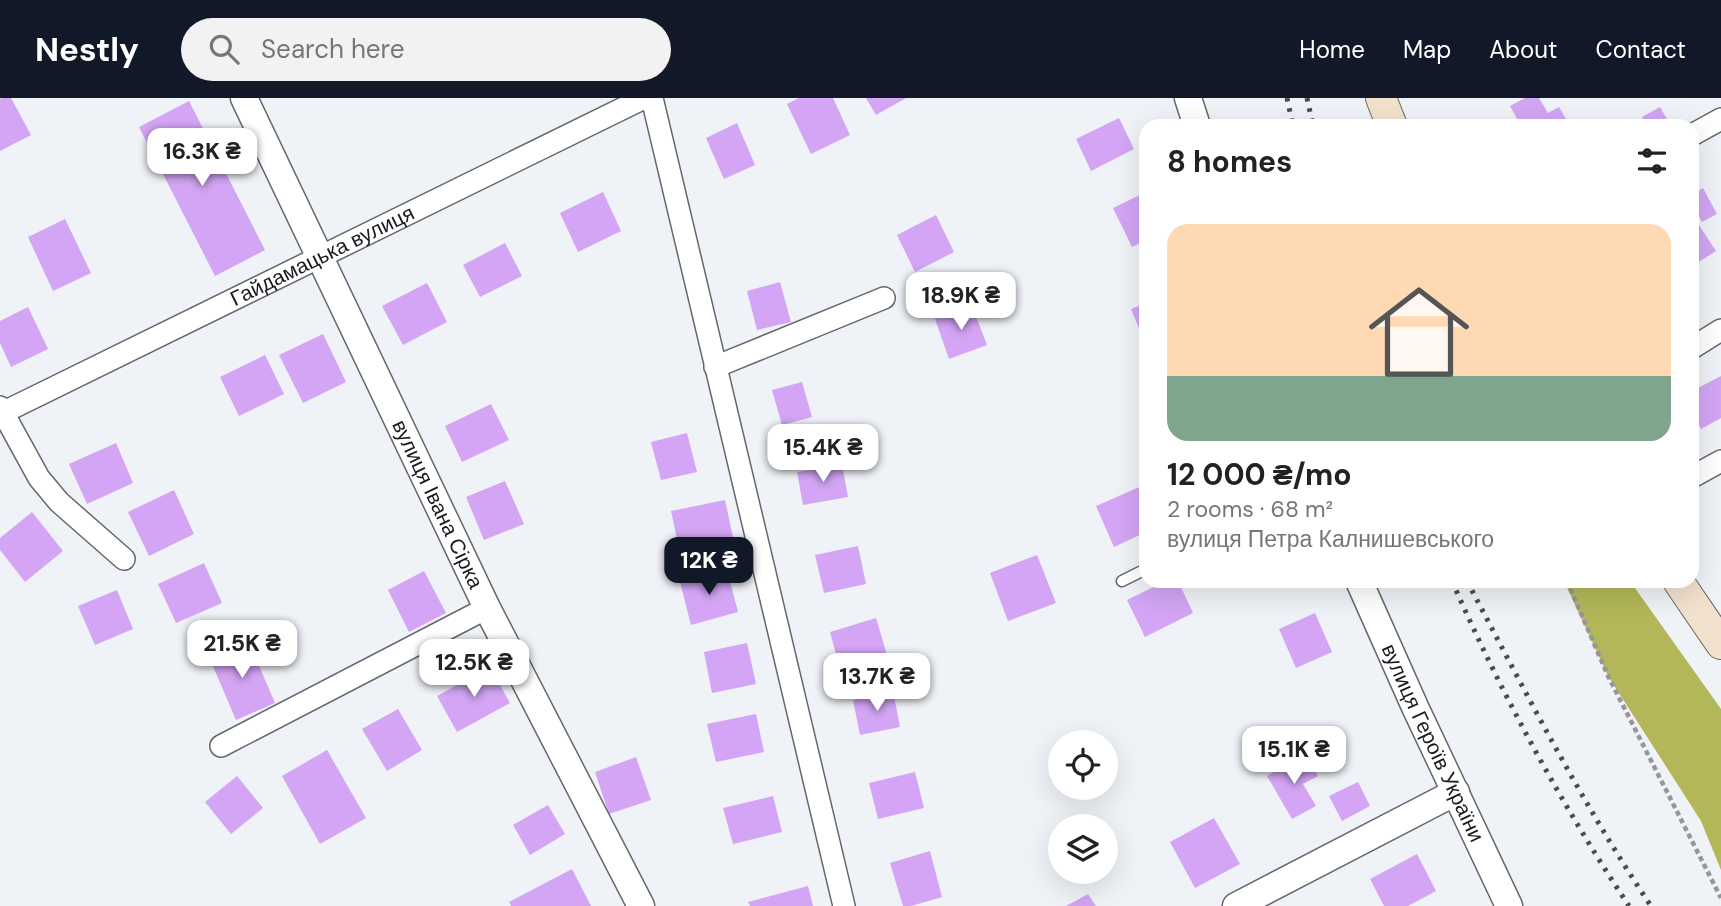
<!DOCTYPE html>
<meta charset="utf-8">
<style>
body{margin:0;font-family:"DM Sans",sans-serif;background:#f2f2f2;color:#222;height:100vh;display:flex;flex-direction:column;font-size:26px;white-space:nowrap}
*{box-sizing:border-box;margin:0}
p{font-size:23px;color:#767676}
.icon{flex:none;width:38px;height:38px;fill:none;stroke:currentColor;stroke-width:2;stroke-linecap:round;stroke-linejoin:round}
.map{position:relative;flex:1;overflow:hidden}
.details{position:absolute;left:1139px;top:21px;width:560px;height:469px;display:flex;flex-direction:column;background:#fff;border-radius:21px;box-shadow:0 7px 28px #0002}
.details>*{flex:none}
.tools{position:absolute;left:1048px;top:632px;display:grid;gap:14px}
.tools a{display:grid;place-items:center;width:70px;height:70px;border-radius:50%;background:#fff;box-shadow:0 7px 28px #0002;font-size:35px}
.price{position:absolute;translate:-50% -60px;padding:0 16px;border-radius:14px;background:#fff;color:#222;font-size:23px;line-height:46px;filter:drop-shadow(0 2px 4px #0008)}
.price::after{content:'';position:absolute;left:50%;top:42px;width:21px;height:16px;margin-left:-10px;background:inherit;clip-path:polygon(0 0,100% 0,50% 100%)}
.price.selected{background:#111827;color:#fff}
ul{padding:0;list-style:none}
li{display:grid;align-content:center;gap:14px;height:371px;padding:0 28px}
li+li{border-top:2px solid #e0e0e0}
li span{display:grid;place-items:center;height:217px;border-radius:21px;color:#555}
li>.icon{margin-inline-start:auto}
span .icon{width:126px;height:126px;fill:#fffc;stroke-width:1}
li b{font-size:30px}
h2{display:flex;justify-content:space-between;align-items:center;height:84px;padding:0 28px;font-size:30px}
header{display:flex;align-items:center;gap:42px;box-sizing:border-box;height:98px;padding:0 35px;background:#111827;color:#fff}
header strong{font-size:33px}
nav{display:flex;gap:38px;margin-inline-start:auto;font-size:24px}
.search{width:490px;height:63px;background:#f2f2f2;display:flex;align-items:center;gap:18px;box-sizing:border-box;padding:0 24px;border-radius:38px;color:#767676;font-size:26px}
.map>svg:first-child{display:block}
</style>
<header>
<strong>Nestly</strong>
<div class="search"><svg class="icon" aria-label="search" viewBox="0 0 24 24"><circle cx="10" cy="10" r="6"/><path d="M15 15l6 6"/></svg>Search here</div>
<nav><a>Home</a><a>Map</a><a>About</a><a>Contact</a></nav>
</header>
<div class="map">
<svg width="1721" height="808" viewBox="0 0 1721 808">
<rect width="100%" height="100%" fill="#eff2f7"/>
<!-- forest -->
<path fill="#b3b759" d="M1564 483H1630L1721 611V772L1701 723 1608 578Z"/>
<!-- building -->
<g fill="#d3a5f4">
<path d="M2 0H11L31 37 0 53V1Z"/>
<path d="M799 0H833L850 37 811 56 787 6Z"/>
<path d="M866 0H906L876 17Z"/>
<path d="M1525 0H1539L1548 15 1559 9 1569 26 1565 28H1521L1510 8Z"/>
<path d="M189 3 265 152 215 178 139 29Z"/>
<path d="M1660 9 1671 28H1647L1642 19Z"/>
<path d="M1119 20 1134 51 1091 73 1076 41Z"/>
<path d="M737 25 755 67 724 81 706 40Z"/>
<path d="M1703 90 1717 116 1702 124 1692 106V96Z"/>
<path d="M603 94 621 133 578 154 560 115Z"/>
<path d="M1146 94V142L1132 149 1113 110Z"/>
<path d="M936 117 954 154 915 174 897 137Z"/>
<path d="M65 121 91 175 53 193 28 139Z"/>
<path d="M1697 124 1716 153 1697 165 1692 158V127Z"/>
<path d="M505 145 522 178 480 199 463 167Z"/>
<path d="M780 184 791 224 757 232 747 193Z"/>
<path d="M427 185 447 224 403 247 382 208Z"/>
<path d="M1146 205V247L1131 211Z"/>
<path d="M972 208 987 247 949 261 935 221Z"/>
<path d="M28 209 48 251 11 269 0 245V223Z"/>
<path d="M323 236 346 284 303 305 279 257Z"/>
<path d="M265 257 284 296 239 318 220 279Z"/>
<path d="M1721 278V320L1701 331 1692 314V293Z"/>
<path d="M802 284 812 319 782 327 772 292Z"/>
<path d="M491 306 509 342 462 364 445 328Z"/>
<path d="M687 335 697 374 661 382 651 344Z"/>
<path d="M116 345 133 385 87 406 69 366Z"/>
<path d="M842 366 848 399 803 407 797 374Z"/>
<path d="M505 383 524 426 484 442 466 399Z"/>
<path d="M1144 387 1146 392V434L1114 449 1096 408Z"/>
<path d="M174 392 194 436 149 458 128 414Z"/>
<path d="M725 402 734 444 680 455 671 413Z"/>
<path d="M32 414 63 453 25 484 0 452V440Z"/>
<path d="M858 448 866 486 824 495 815 457Z"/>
<path d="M1037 457 1056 505 1008 523 990 475Z"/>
<path d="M204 465 222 505 176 525 158 486Z"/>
<path d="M727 472 738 514 691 527 680 484Z"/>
<path d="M424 473 446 515 409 534 388 492Z"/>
<path d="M1166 483H1178L1193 515 1145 539 1127 502Z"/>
<path d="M117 492 133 531 95 547 78 508Z"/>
<path d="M1315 515 1332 554 1296 570 1279 531Z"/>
<path d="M876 520 887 557 840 571 830 534Z"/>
<path d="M248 542 275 605 236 622 209 559Z"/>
<path d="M747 545 756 586 712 595 704 554Z"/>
<path d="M490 569 510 605 457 634 437 598Z"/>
<path d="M893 593 900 629 860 637 853 602Z"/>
<path d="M398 611 422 652 387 673 362 631Z"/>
<path d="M756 616 764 654 716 664 707 626Z"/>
<path d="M327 652 366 720 320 746 282 678Z"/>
<path d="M1305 656 1318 678 1303 686 1316 708 1292 721 1267 678Z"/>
<path d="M636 659 651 702 609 716 595 674Z"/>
<path d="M915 674 924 710 878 721 869 685Z"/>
<path d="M237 678 263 710 231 736 205 704Z"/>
<path d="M1358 684 1370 708 1342 723 1329 698Z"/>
<path d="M773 698 782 734 733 746 723 710Z"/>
<path d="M548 707 565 736 530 757 513 727Z"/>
<path d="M1214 720 1240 766 1195 790 1170 744Z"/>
<path d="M930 753 942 799 911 808H903L890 765Z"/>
<path d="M1417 756 1436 793 1408 808H1384L1370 781Z"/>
<path d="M572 771 591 808H511L509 804Z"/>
<path d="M808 788 813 808H750L748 804Z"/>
<path d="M1088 796 1096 808H1066Z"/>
</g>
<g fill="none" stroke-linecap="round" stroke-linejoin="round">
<defs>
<path id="service" d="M1122 483 1146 471"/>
<g id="minor">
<path d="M652 0 844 808"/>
<path d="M1692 37 1721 21"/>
<path d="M1692 250 1721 232"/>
<path d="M715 269 884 200"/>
<path d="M0 309 39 380 59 404 124 461"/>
<path id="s1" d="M0 316 644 0"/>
<path d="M1692 379 1721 363"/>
<path d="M221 648 487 510"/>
</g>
<g id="tertiary">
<path id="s2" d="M244 0 487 510 641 808"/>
<path d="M1188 0 1197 28"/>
<path id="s3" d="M1359 483 1415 609 1509 808"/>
<path d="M1236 808 1456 694"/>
</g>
<g id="secondary">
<path d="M1381 0 1392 28"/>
<path d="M1678 483 1721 546"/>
</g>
</defs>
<!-- service casing -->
<use href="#service" stroke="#65676b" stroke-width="13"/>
<!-- minor casing -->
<use href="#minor" stroke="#65676b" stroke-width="24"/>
<!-- tertiary casing -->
<use href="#tertiary" stroke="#65676b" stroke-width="29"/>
<!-- secondary casing -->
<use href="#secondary" stroke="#65676b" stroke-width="32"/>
<!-- path -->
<path stroke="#94969a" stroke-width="4.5" stroke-dasharray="5 3.5" stroke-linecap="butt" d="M1567 483 1608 578 1721 800"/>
<!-- service -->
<use href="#service" stroke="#fff" stroke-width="10"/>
<!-- minor -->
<use href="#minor" stroke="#fff" stroke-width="21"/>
<!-- tertiary -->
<use href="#tertiary" stroke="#fff" stroke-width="26"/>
<!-- secondary -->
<use href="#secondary" stroke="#f1e1cd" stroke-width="30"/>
<!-- rail -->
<g stroke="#4a4b4e" stroke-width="5" stroke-dasharray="3.5 7" stroke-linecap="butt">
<path d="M1287 0 1293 28"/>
<path d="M1307 0 1313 28"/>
<path d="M1452 483C1501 595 1561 706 1629 808"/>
<path d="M1467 483C1525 593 1581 704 1651 808"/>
</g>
</g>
<g text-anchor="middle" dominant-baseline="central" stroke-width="5" stroke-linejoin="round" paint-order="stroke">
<!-- street labels -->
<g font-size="21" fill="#1a1b1d" stroke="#fff">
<text stroke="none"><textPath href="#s1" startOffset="359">Гайдамацька вулиця</textPath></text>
<text stroke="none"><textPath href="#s2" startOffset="450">вулиця Івана Сірка</textPath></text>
<text stroke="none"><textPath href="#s3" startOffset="178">вулиця Героїв України</textPath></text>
</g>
</g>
</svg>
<div class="tools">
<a><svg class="icon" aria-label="locate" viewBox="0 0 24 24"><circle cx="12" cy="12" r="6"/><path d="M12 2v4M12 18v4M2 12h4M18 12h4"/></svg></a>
<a><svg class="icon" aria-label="layers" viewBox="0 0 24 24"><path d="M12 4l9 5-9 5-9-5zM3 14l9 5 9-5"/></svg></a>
</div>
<b class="price" style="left:202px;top:90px">16.3K ₴</b>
<b class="price" style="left:961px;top:234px">18.9K ₴</b>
<b class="price" style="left:823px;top:386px">15.4K ₴</b>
<b class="price selected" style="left:709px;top:499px">12K ₴</b>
<b class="price" style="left:242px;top:582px">21.5K ₴</b>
<b class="price" style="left:474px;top:601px">12.5K ₴</b>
<b class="price" style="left:877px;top:615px">13.7K ₴</b>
<b class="price" style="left:1294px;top:688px">15.1K ₴</b>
<section class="details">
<h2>8 homes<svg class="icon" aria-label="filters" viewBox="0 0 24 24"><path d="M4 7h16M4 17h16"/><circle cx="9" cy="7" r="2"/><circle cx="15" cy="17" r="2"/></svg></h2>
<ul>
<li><span style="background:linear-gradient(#ffd9b3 70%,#7fa58c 0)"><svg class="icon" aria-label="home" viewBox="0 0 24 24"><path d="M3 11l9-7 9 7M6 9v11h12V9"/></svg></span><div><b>12 000 ₴/mo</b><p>2 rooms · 68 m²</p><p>вулиця Петра Калнишевського</p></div></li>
</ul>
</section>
</div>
